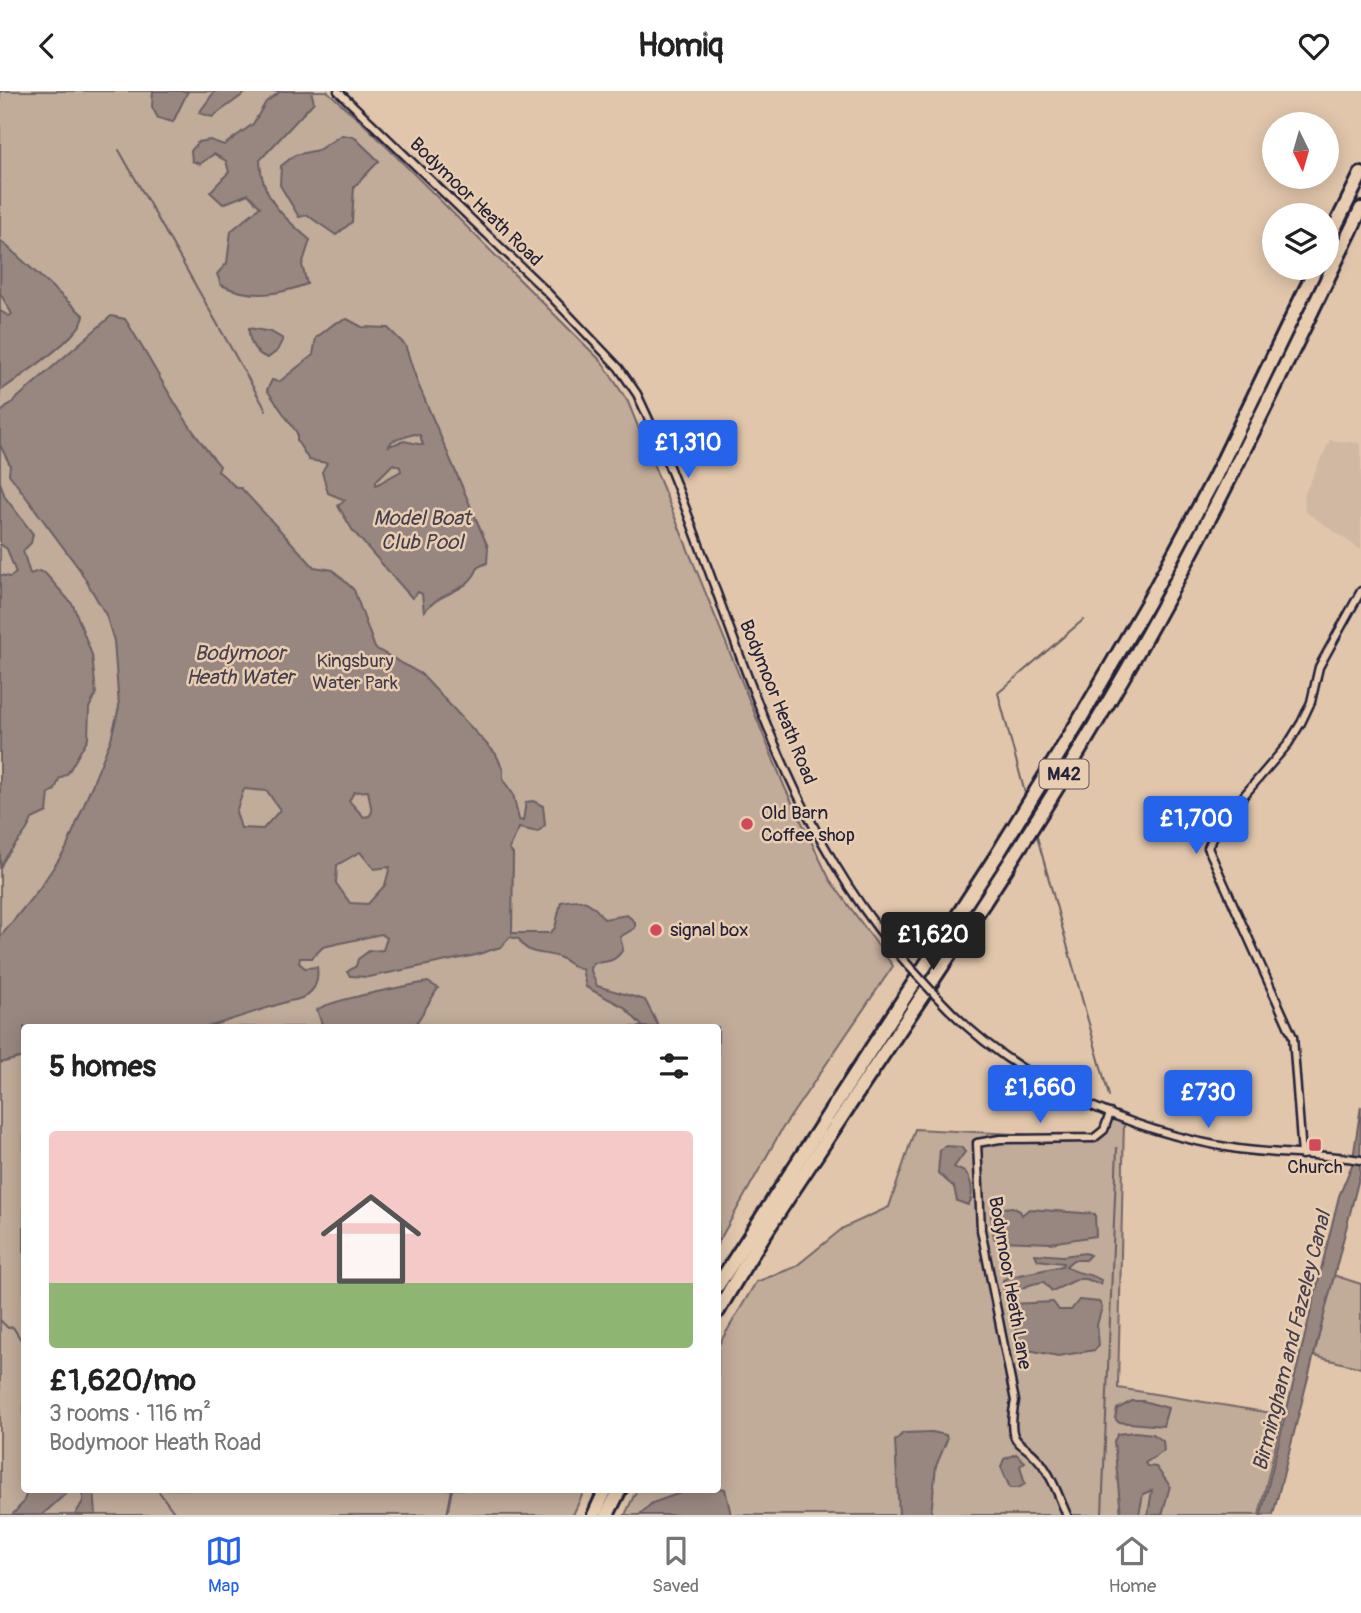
<!DOCTYPE html>
<meta charset="utf-8">
<style>
body{margin:0;font-family:Pangolin,sans-serif;background:#f2f2f2;color:#222;height:100vh;display:flex;flex-direction:column;font-size:26px;white-space:nowrap}
*{box-sizing:border-box;margin:0}
p{font-size:23px;color:#767676}
.icon{flex:none;width:38px;height:38px;fill:none;stroke:currentColor;stroke-width:2;stroke-linecap:round;stroke-linejoin:round}
.map{position:relative;flex:1;overflow:hidden}
.drawer{position:absolute;left:21px;top:933px;width:700px;height:469px;display:flex;flex-direction:column;background:#fff;border-radius:7px;box-shadow:0 4px 18px #0003}
.drawer>*{flex:none}
.needle{width:46px;rotate:175deg}
.controls{position:absolute;left:1262px;top:21px;display:grid;gap:14px}
.controls a{display:grid;place-items:center;width:77px;height:77px;border-radius:50%;background:#fff;box-shadow:0 4px 18px #0003;font-size:35px}
.price{position:absolute;translate:-50% -60px;padding:0 16px;border-radius:7px;background:#2563eb;color:#fff;font-size:23px;line-height:46px;filter:drop-shadow(0 2px 4px #0008)}
.price::after{content:'';position:absolute;left:50%;top:42px;width:21px;height:16px;margin-left:-10px;background:inherit;clip-path:polygon(0 0,100% 0,50% 100%)}
.price.current{background:#222;color:#fff}
ul{padding:0;list-style:none}
li{display:grid;align-content:center;gap:14px;height:371px;padding:0 28px}
li span{display:grid;place-items:center;height:217px;border-radius:7px;color:#555}
li>.icon{margin-inline-start:auto}
span .icon{width:126px;height:126px;fill:#fffc;stroke-width:1}
li b{font-size:30px}
h2{display:flex;justify-content:space-between;align-items:center;height:84px;padding:0 28px;font-size:30px}
header{display:flex;justify-content:space-between;align-items:center;height:91px;padding:0 28px;background:#fff;font-size:32px;font-weight:700}
.menu{display:flex;justify-content:space-around;align-items:center;height:98px;border-top:2px solid #e0e0e0;background:#fff;font-size:19px;color:#767676}
.menu a{display:grid;justify-items:center;gap:4px}
.menu .current{color:#2563eb}
.map>svg:first-child{display:block}
</style>
<header><svg class="icon" aria-label="back" viewBox="0 0 24 24"><path d="M15 5l-7 7 7 7"/></svg>Homiq<svg class="icon" aria-label="heart" viewBox="0 0 24 24"><path d="M12 20l-8-8c-3-5 5-10 8-4 3-6 11-1 8 4z"/></svg></header>
<div class="map">
<svg width="1361" height="1424" viewBox="0 0 1361 1424">
<rect width="100%" height="100%" fill="#e1c6ab"/>
<filter id="ink" filterUnits="userSpaceOnUse"><feTurbulence type="fractalNoise" baseFrequency=".0143" numOctaves="2"/><feDisplacementMap in="SourceGraphic" scale="14" xChannelSelector="R" yChannelSelector="G"/><feConvolveMatrix kernelMatrix="1 2 1 2 8 2 1 2 1" color-interpolation-filters="sRGB"/></filter>
<g filter="url(#ink)">
<!-- built -->
<path fill="#d1b8a2" d="M1330 349 1361 352V459L1305 420 1304 404Z"/>
<!-- green -->
<g fill="#c1ab99" stroke="#72666a" stroke-width="2">
<path d="M0 0H327L369 38 602 271 628 311 785 697 830 789 893 875 782 1038 718 1152V936H24V1398H585L573 1424H0Z"/>
<path d="M1110 1022 1124 1029 1118 1297 1283 1324 1259 1424H625L637 1398H718V1255L756 1191 795 1176 843 1137 889 1116 915 1038 1093 1047 1100 1044Z"/>
<path d="M1333 1184 1361 1193V1277L1314 1265Z"/>
</g>
<!-- water -->
<g fill="#988780" stroke="#695f64" stroke-width="2" fill-rule="evenodd">
<path d="M153 0H188L173 31 158 27 152 16Z"/>
<path d="M215 0H248L212 26 199 22Z"/>
<path d="M281 0H311L314 11 260 69C261 107 283 126 310 149L302 174 307 193C278 204 251 208 221 194L217 183 227 172 231 140 260 116 248 103 223 113 210 101 229 81 226 70 214 63 200 73 192 70 191 60 198 51 210 49 224 54 253 33 266 11Z"/>
<path d="M342 44 354 46 379 70 354 96 352 131 336 144 307 124 299 126 280 94 281 75 295 64 318 59Z"/>
<path d="M1 150 84 225C81 246 18 287 0 300V220L9 225 12 223 0 202Z"/>
<path d="M111 225 125 228C156 277 181 330 220 375L218 380 237 397H241L314 476 333 479 354 499 375 557 421 583 496 663 503 679V689L513 703 519 729 523 730 526 711 533 710 543 715 545 734 538 741 519 737 509 758 513 763 512 842H550L555 837 561 811C583 806 591 810 604 828L627 824 635 831V837L620 846 623 858C616 871 607 871 593 872L590 877 597 895 645 909 659 936H643L624 916 586 896 582 878C572 876 569 871 561 867 546 860 527 866 519 848L510 846 501 856 476 864 369 886 350 885 347 881 356 875 358 868 369 860 383 859 387 847 381 843 323 856 312 867H300L299 872 305 877 317 876C320 896 309 908 289 910L208 936H24V966L0 972V846L39 798 66 758 111 648 119 616 114 550 106 524 80 479 9 383 10 374 0 354V322ZM244 698 267 700 280 719 263 738 241 737 236 721ZM354 701 368 700 372 721 369 725 364 726 349 710ZM360 761 374 778 390 776 385 794 368 813 350 812 336 792 337 774Z"/>
<path d="M347 228 362 236 388 237 405 254 418 293 488 456 487 472 478 476C470 502 439 500 424 521L422 503 418 501 412 507 353 440 338 415 345 409 328 402 322 381 327 372 309 369 297 350V342L267 299 272 289 279 291 313 264 316 247 335 232ZM414 343 420 344 423 354 404 350 389 355 392 350ZM393 373 400 376 401 380 376 394V390Z"/>
<path d="M249 237 271 241 283 248 277 260 268 267C255 263 248 250 249 237Z"/>
<path d="M0 391 5 406 33 443 31 452 23 460 30 483 39 480 45 482 73 514 92 564 96 603 89 617 88 647 68 682 59 688 55 699 49 702 47 721 32 728C26 747 7 758 0 777V484L10 486 16 482 7 458 0 453Z"/>
<path d="M428 891 438 897 414 936H323L317 919C329 909 407 895 428 891Z"/>
<path d="M1361 1015 1360 1083 1273 1424H1261L1339 1105 1352 1074Z"/>
<path d="M945 1055 961 1056 965 1061 954 1076C957 1078 961 1079 964 1081 973 1088 974 1107 968 1114L957 1110 954 1096 938 1082 940 1059Z"/>
<path d="M1012 1116 1020 1120 1022 1124 1029 1118 1095 1123 1096 1145 1050 1152 999 1150 994 1147 991 1123 996 1118Z"/>
<path d="M1085 1162 1090 1164 1085 1169H1073L1066 1175C1076 1184 1089 1181 1101 1189L1100 1193 1086 1188H1078L1052 1200 1044 1191C1035 1192 1022 1195 1016 1203L1003 1197V1189C1010 1184 1048 1179 1062 1175L1063 1172 1038 1169 1035 1163 1063 1165Z"/>
<path d="M1079 1209 1099 1211 1102 1216 1097 1234 1099 1254 1095 1259 1058 1265 1024 1258 1016 1244 1017 1234 1010 1225 1011 1213 1053 1211 1059 1219H1071Z"/>
<path d="M1132 1310H1143L1168 1317 1163 1335 1118 1331 1115 1327 1117 1318Z"/>
<path d="M932 1341 946 1344 947 1349 936 1375 931 1424H899L895 1350 903 1342Z"/>
<path d="M1135 1341 1153 1343 1163 1350 1164 1360 1145 1372 1147 1375 1156 1376 1170 1395 1162 1424H1148L1152 1399 1143 1403 1139 1424H1121L1114 1350 1118 1343Z"/>
<path d="M1016 1363 1025 1371 1020 1375 1025 1393 1018 1397H1010L1001 1376 1004 1368Z"/>
<path d="M718 1397 725 1398 731 1424H639L652 1412 689 1399Z"/>
<path d="M28 1398H71L42 1424H12L23 1412Z"/>
<path d="M77 1398H94L96 1424H75L83 1410V1403Z"/>
</g>
<g fill="none" stroke-linecap="round" stroke-linejoin="round">
<!-- stream -->
<g stroke="#695f64" stroke-width="2">
<path d="M119 59 266 319"/>
<path d="M1026 706 998 602 1083 529"/>
<path d="M1036 742 1109 1005"/>
<path d="M0 1229 8 1237 13 1236 24 1254"/>
<path d="M157 1398 176 1424"/>
<path d="M447 1424 452 1398"/>
<path d="M1102 1424 1117 1057"/>
</g>
<defs>
<g id="minor">
<path d="M338 0 545 199 619 277 637 303C728 492 765 714 908 874"/>
<path d="M937 906C1014 990 1128 1041 1238 1058 1279 1064 1321 1062 1361 1069"/>
<path d="M1302 1064 1293 946 1208 757 1217 736 1288 653 1301 632 1311 611 1319 576 1361 500"/>
<path d="M1067 1424C1060 1409 1055 1393 1046 1379 1026 1345 1004 1363 1015 1310L981 1139 977 1052 1000 1048 1094 1047 1104 1039 1110 1022"/>
</g>
<g id="motorway">
<path d="M1326 154 1361 83"/>
<path d="M718 1194 997 764 1080 628 1148 511 1215 386 1316 177"/>
<path d="M718 1220C760 1146 809 1076 856 1004 937 883 1019 762 1093 637 1194 470 1276 294 1361 118"/>
<path d="M594 1424 606 1398"/>
<path d="M607 1424 620 1398"/>
</g>
</defs>
<!-- minor casing -->
<use href="#minor" stroke="#22223b" stroke-width="11"/>
<!-- motorway casing -->
<use href="#motorway" stroke="#22223b" stroke-width="18"/>
<!-- minor -->
<use href="#minor" stroke="#e9cdb0" stroke-width="6"/>
<!-- motorway -->
<use href="#motorway" stroke="#e9cdb0" stroke-width="12"/>
<defs>
<path id="minor-bridge" d="M908 874 937 906"/>
</defs>
<!-- minor-bridge casing -->
<use href="#minor-bridge" stroke="#22223b" stroke-width="11" stroke-linecap="butt"/>
<!-- minor-bridge -->
<use href="#minor-bridge" stroke="#e9cdb0" stroke-width="6"/>
</g>
</g>
<!-- markers -->
<g fill="#d1495b" stroke="#e9cdb0" stroke-width="2.5">
<circle cx="747" cy="733" r="7"/>
<circle cx="656" cy="839" r="7"/>
<rect x="1308" y="1047" width="14" height="14" rx="3.5"/>
</g>
<g text-anchor="middle" dominant-baseline="central" stroke-width="5" stroke-linejoin="round" paint-order="stroke">
<!-- shield labels -->
<rect fill="#e9cdb0" stroke="#5e555e" stroke-width="2" x="1039.5" y="668.5" width="49" height="29" rx="5"/>
<g font-size="18" font-weight="bold" fill="#22223b">
<text x="1064" y="683">M42</text>
</g>
<!-- street labels -->
<g font-size="19" fill="#22223b" stroke="#e9cdb0">
<text transform="translate(476 111) rotate(44)">Bodymoor Heath Road</text>
<text transform="translate(778 611) rotate(68)">Bodymoor Heath Road</text>
<text transform="translate(1010 1192) rotate(80)">Bodymoor Heath Lane</text>
</g>
<!-- park labels -->
<g font-size="19" fill="#423d4e" stroke="#e9cdb0">
<text x="355" y="570">Kingsbury<tspan x="355" dy="22">Water Park</tspan></text>
</g>
<!-- poi labels -->
<g font-size="19" fill="#22223b" stroke="#e9cdb0" text-anchor="start">
<text x="761" y="722">Old Barn<tspan x="761" dy="22">Coffee shop</tspan></text>
<text x="670" y="839">signal box</text>
<text x="1315" y="1076" text-anchor="middle">Church</text>
</g>
<!-- water labels -->
<g font-size="21" font-style="italic" fill="#454050" stroke="#e9cdb0">
<text x="422" y="427">Model Boat<tspan x="422" dy="24">Club Pool</tspan></text>
<text x="240" y="562">Bodymoor<tspan x="240" dy="24">Heath Water</tspan></text>
<text transform="translate(1292 1250) rotate(-76)">Birmingham and Fazeley Canal</text>
</g>
</g>
</svg>
<div class="controls">
<a><svg class="needle" viewBox="-14 -14 28 28"><path d="M0-13l5 13h-10z" fill="#e53935"/><path d="M0 13l5-13h-10z" fill="#767676"/></svg></a>
<a><svg class="icon" aria-label="layers" viewBox="0 0 24 24"><path d="M12 4l9 5-9 5-9-5zM3 14l9 5 9-5"/></svg></a>
</div>
<b class="price" style="left:688px;top:389px">£1,310</b>
<b class="price" style="left:1196px;top:765px">£1,700</b>
<b class="price current" style="left:933px;top:881px">£1,620</b>
<b class="price" style="left:1040px;top:1034px">£1,660</b>
<b class="price" style="left:1208px;top:1039px">£730</b>
<section class="drawer">
<h2>5 homes<svg class="icon" aria-label="filters" viewBox="0 0 24 24"><path d="M4 7h16M4 17h16"/><circle cx="9" cy="7" r="2"/><circle cx="15" cy="17" r="2"/></svg></h2>
<ul>
<li><span style="background:linear-gradient(#f6c9c9 70%,#8fb573 0)"><svg class="icon" aria-label="home" viewBox="0 0 24 24"><path d="M3 11l9-7 9 7M6 9v11h12V9"/></svg></span><div><b>£1,620/mo</b><p>3 rooms · 116 m²</p><p>Bodymoor Heath Road</p></div></li>
</ul>
</section>
</div>
<nav class="menu">
<a class="current"><svg class="icon" aria-label="map" viewBox="0 0 24 24"><path d="M3 6l6-2 6 2 6-2v14l-6 2-6-2-6 2zM9 4v14M15 6v14"/></svg>Map</a>
<a><svg class="icon" aria-label="saved" viewBox="0 0 24 24"><path d="M7 4h10v16l-5-4-5 4z"/></svg>Saved</a>
<a><svg class="icon" aria-label="home" viewBox="0 0 24 24"><path d="M3 11l9-7 9 7M6 9v11h12V9"/></svg>Home</a>
</nav>
